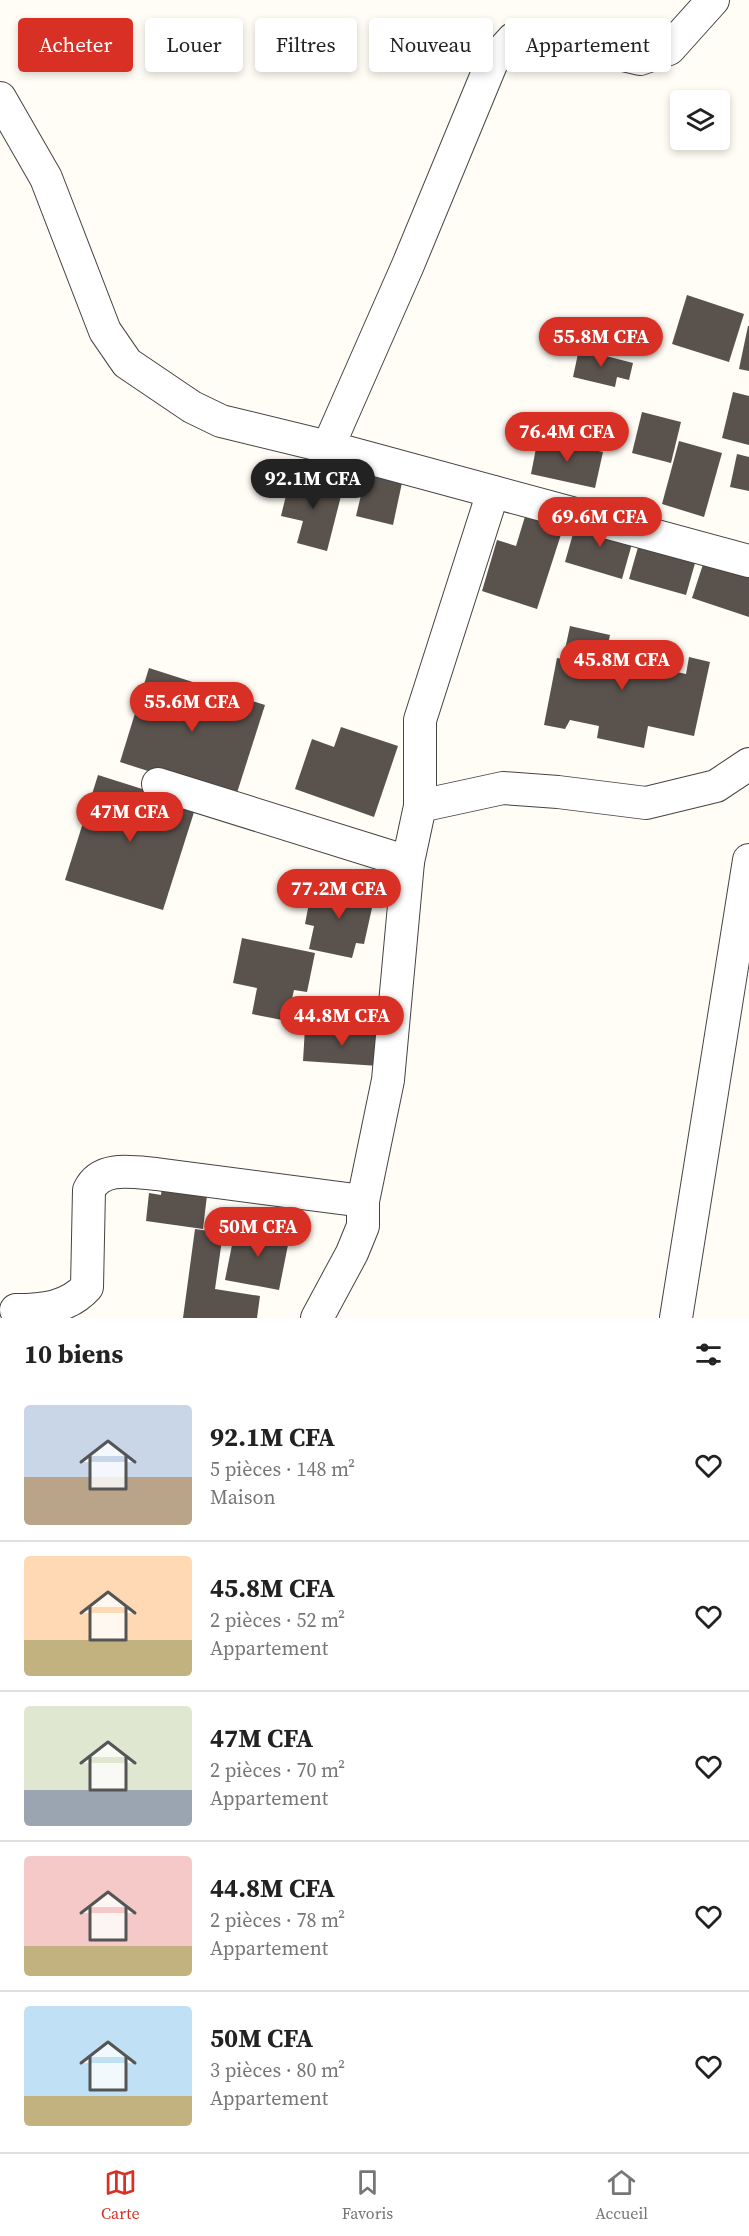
<!DOCTYPE html>
<html lang="fr">
<meta charset="utf-8">
<style>
body{margin:0;font-family:"Source Serif 4",serif;background:#f2f2f2;color:#222;height:100vh;display:flex;flex-direction:column;font-size:22px;white-space:nowrap}
*{box-sizing:border-box;margin:0}
p{font-size:20px;color:#767676}
.icon{flex:none;width:33px;height:33px;fill:none;stroke:currentColor;stroke-width:2;stroke-linecap:round;stroke-linejoin:round}
.map{position:relative;height:1318px;overflow:hidden}
.panel{display:flex;flex-direction:column;background:#fff;flex:1}
.panel>*{flex:none}
.banner{position:absolute;left:18px;top:18px;width:714px;height:54px;display:flex;gap:12px}
.controls{position:absolute;left:670px;top:90px;display:grid;gap:12px}
.controls a{display:grid;place-items:center;width:60px;height:60px;border-radius:6px;background:#fff;box-shadow:0 3px 9px #0003;font-size:30px}
.price{position:absolute;translate:-50% -51px;padding:0 14px;border-radius:21px;background:#d93025;color:#fff;font-size:20px;line-height:39px;filter:drop-shadow(0 2px 3px #0008)}
.price::after{content:'';position:absolute;left:50%;top:36px;width:18px;height:14px;margin-left:-9px;background:inherit;clip-path:polygon(0 0,100% 0,50% 100%)}
.price.current{background:#222;color:#fff}
ul{padding:0;list-style:none}
li{display:flex;align-items:center;gap:18px;height:150px;padding:0 24px}
li+li{border-top:2px solid #e0e0e0}
li span{display:grid;place-items:center;flex:none;width:168px;height:120px;border-radius:6px;color:#555}
li>.icon{margin-inline-start:auto}
span .icon{width:72px;height:72px;fill:#fffc;stroke-width:1}
li b{font-size:26px}
h2{display:flex;justify-content:space-between;align-items:center;height:72px;padding:0 24px;font-size:26px}
.chip{padding:0 21px;border-radius:6px;background:#fff;box-shadow:0 3px 9px #0003;font-size:21px;line-height:54px}
.chip.current{background:#d93025;color:#fff}
.menu{display:flex;justify-content:space-around;align-items:center;height:84px;border-top:2px solid #e0e0e0;background:#fff;font-size:16px;color:#767676}
.menu a{display:grid;justify-items:center;gap:3px}
.menu .current{color:#d93025}
.map>svg:first-child{display:block}
</style>
<div class="map">
<svg width="749" height="1318" viewBox="0 0 749 1318">
<rect width="100%" height="100%" fill="#fffdf5"/>
<!-- building -->
<g fill="#5a524d">
<path d="M687 295 744 314 729 362 672 344Z"/>
<path d="M748 326H749V371L739 369Z"/>
<path d="M579 349 633 363 629 380 617 377 615 387 573 377Z"/>
<path d="M733 392 749 396V445L722 438Z"/>
<path d="M642 412 681 422 671 463 632 453Z"/>
<path d="M538 438 603 452 595 488 531 474Z"/>
<path d="M679 441 722 453 704 517 662 504Z"/>
<path d="M737 454 749 457V491L730 487Z"/>
<path d="M367 470 403 478 393 525 356 516Z"/>
<path d="M291 475 343 488 327 551 297 543 303 521 281 516Z"/>
<path d="M527 510 565 522 537 609 482 591 497 540 516 546Z"/>
<path d="M578 516 635 533 622 579 565 562Z"/>
<path d="M642 533 699 549 686 595 629 579Z"/>
<path d="M707 552 749 567V617L692 598Z"/>
<path d="M570 626 610 635 609 640 644 648 640 664 686 674 689 657 710 662 694 736 648 726 644 748 597 738 599 726 570 720 565 729 544 725 557 658 563 659Z"/>
<path d="M149 668 265 705 235 799 120 762Z"/>
<path d="M341 727 398 746 374 817 295 789 312 739 334 747Z"/>
<path d="M98 775 196 806 163 910 65 880Z"/>
<path d="M325 881 369 891 367 904 372 908 364 944 356 943 352 958 309 949 314 926 305 924 309 903 320 905Z"/>
<path d="M242 938 315 953 307 992 294 990 287 1021 252 1014 257 988 233 983Z"/>
<path d="M305 1028 380 1033 379 1066 303 1061Z"/>
<path d="M162 1186 208 1187 203 1229 146 1221 149 1193 161 1195Z"/>
<path d="M236 1225 290 1235 279 1290 225 1280Z"/>
<path d="M195 1229 223 1233 215 1289 260 1296 257 1318H183Z"/>
</g>
<g fill="none" stroke-linecap="round" stroke-linejoin="round">
<defs>
<g id="minor">
<path d="M0 98 46 178 105 331 127 363 192 407 221 421 328 447 749 561"/>
<path d="M328 447 408 265 492 62 513 39 546 37 640 59 669 49 713 0"/>
<path d="M158 784 408 862"/>
<path d="M420 806 503 788 558 792 646 803 716 786 749 764"/>
<path d="M16 1310C42 1310 68 1308 87 1287L89 1190C101 1165 133 1172 156 1174L363 1201"/>
<path d="M317 1318 352 1253 363 1226V1201L388 1080 408 862 420 806V720L493 492"/>
<path d="M676 1318 749 860"/>
</g>
</defs>
<!-- minor casing -->
<use href="#minor" stroke="#444" stroke-width="34"/>
<!-- minor -->
<use href="#minor" stroke="#fff" stroke-width="32"/>
</g>
</svg>
<div class="controls">
<a><svg class="icon" aria-label="layers" viewBox="0 0 24 24"><path d="M12 4l9 5-9 5-9-5zM3 14l9 5 9-5"/></svg></a>
</div>
<b class="price" style="left:601px;top:368px">55.8M CFA</b>
<b class="price" style="left:567px;top:463px">76.4M CFA</b>
<b class="price current" style="left:313px;top:510px">92.1M CFA</b>
<b class="price" style="left:600px;top:548px">69.6M CFA</b>
<b class="price" style="left:622px;top:691px">45.8M CFA</b>
<b class="price" style="left:192px;top:733px">55.6M CFA</b>
<b class="price" style="left:130px;top:843px">47M CFA</b>
<b class="price" style="left:339px;top:920px">77.2M CFA</b>
<b class="price" style="left:342px;top:1047px">44.8M CFA</b>
<b class="price" style="left:258px;top:1258px">50M CFA</b>
<div class="banner">
<a class="chip current">Acheter</a>
<a class="chip">Louer</a>
<a class="chip">Filtres</a>
<a class="chip">Nouveau</a>
<a class="chip">Appartement</a>
</div>
</div>
<section class="panel">
<h2>10 biens<svg class="icon" aria-label="filters" viewBox="0 0 24 24"><path d="M4 7h16M4 17h16"/><circle cx="9" cy="7" r="2"/><circle cx="15" cy="17" r="2"/></svg></h2>
<ul>
<li><span style="background:linear-gradient(#c9d6e8 60%,#b9a48a 0)"><svg class="icon" aria-label="home" viewBox="0 0 24 24"><path d="M3 11l9-7 9 7M6 9v11h12V9"/></svg></span><div><b>92.1M CFA</b><p>5 pièces · 148 m²</p><p>Maison</p></div><svg class="icon" aria-label="heart" viewBox="0 0 24 24"><path d="M12 20l-8-8c-3-5 5-10 8-4 3-6 11-1 8 4z"/></svg></li>
<li><span style="background:linear-gradient(#ffd9b3 70%,#c2b280 0)"><svg class="icon" aria-label="home" viewBox="0 0 24 24"><path d="M3 11l9-7 9 7M6 9v11h12V9"/></svg></span><div><b>45.8M CFA</b><p>2 pièces · 52 m²</p><p>Appartement</p></div><svg class="icon" aria-label="heart" viewBox="0 0 24 24"><path d="M12 20l-8-8c-3-5 5-10 8-4 3-6 11-1 8 4z"/></svg></li>
<li><span style="background:linear-gradient(#dfe7d0 70%,#9aa5b1 0)"><svg class="icon" aria-label="home" viewBox="0 0 24 24"><path d="M3 11l9-7 9 7M6 9v11h12V9"/></svg></span><div><b>47M CFA</b><p>2 pièces · 70 m²</p><p>Appartement</p></div><svg class="icon" aria-label="heart" viewBox="0 0 24 24"><path d="M12 20l-8-8c-3-5 5-10 8-4 3-6 11-1 8 4z"/></svg></li>
<li><span style="background:linear-gradient(#f6c9c9 75%,#c2b280 0)"><svg class="icon" aria-label="home" viewBox="0 0 24 24"><path d="M3 11l9-7 9 7M6 9v11h12V9"/></svg></span><div><b>44.8M CFA</b><p>2 pièces · 78 m²</p><p>Appartement</p></div><svg class="icon" aria-label="heart" viewBox="0 0 24 24"><path d="M12 20l-8-8c-3-5 5-10 8-4 3-6 11-1 8 4z"/></svg></li>
<li><span style="background:linear-gradient(#bfe0f5 75%,#c2b280 0)"><svg class="icon" aria-label="home" viewBox="0 0 24 24"><path d="M3 11l9-7 9 7M6 9v11h12V9"/></svg></span><div><b>50M CFA</b><p>3 pièces · 80 m²</p><p>Appartement</p></div><svg class="icon" aria-label="heart" viewBox="0 0 24 24"><path d="M12 20l-8-8c-3-5 5-10 8-4 3-6 11-1 8 4z"/></svg></li>
</ul>
</section>
<nav class="menu">
<a class="current"><svg class="icon" aria-label="map" viewBox="0 0 24 24"><path d="M3 6l6-2 6 2 6-2v14l-6 2-6-2-6 2zM9 4v14M15 6v14"/></svg>Carte</a>
<a><svg class="icon" aria-label="saved" viewBox="0 0 24 24"><path d="M7 4h10v16l-5-4-5 4z"/></svg>Favoris</a>
<a><svg class="icon" aria-label="home" viewBox="0 0 24 24"><path d="M3 11l9-7 9 7M6 9v11h12V9"/></svg>Accueil</a>
</nav>
